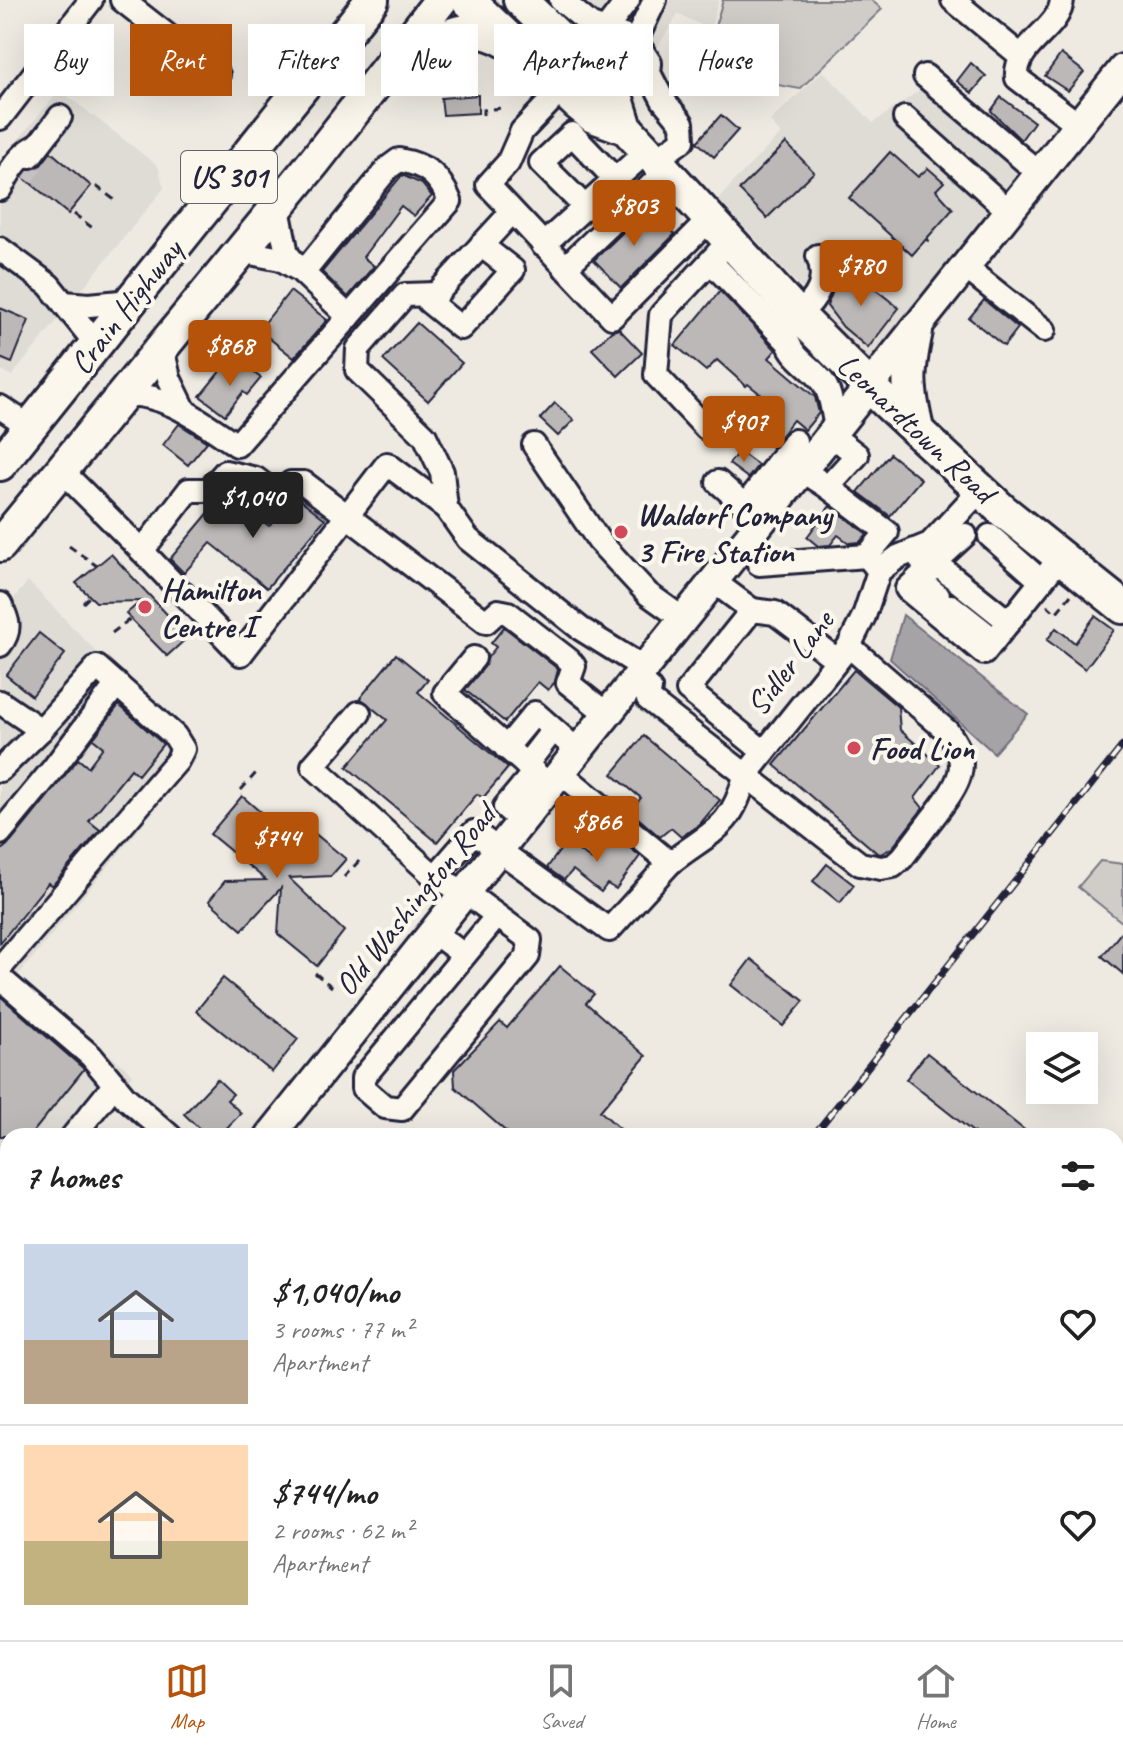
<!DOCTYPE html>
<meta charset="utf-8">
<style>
body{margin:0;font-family:Caveat,sans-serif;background:#f2f2f2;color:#222;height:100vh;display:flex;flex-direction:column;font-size:30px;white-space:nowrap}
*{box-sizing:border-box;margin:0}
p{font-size:26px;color:#767676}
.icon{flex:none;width:44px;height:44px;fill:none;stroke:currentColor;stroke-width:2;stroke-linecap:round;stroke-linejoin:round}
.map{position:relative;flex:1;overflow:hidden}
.panel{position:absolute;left:0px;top:1128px;width:1124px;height:512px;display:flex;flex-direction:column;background:#fff;border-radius:24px 24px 0 0;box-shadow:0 8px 32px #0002}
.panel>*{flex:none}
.hud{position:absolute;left:24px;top:24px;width:1076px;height:72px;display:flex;gap:16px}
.tools{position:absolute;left:1026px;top:1032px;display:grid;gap:16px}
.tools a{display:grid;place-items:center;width:72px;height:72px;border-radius:0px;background:#fff;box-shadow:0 8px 32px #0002;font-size:40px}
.price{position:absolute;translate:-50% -68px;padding:0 18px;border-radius:8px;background:#b45309;color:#fff;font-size:26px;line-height:52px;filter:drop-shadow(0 2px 4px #0008)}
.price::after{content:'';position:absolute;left:50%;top:48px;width:24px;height:18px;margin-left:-12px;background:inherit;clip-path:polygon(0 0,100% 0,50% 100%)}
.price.active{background:#222;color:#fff}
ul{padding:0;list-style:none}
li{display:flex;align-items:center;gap:24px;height:200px;padding:0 24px}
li+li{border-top:2px solid #e0e0e0}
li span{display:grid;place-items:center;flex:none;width:224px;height:160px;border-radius:0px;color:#555}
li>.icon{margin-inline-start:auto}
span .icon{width:96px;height:96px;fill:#fffc;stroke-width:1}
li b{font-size:34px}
h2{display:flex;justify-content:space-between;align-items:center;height:96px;padding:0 24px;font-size:34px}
.pill{padding:0 28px;border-radius:0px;background:#fff;box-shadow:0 8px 32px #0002;font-size:28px;line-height:72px}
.pill.active{background:#b45309;color:#fff}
.tab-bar{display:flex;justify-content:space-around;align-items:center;height:112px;border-top:2px solid #e0e0e0;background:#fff;font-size:22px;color:#767676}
.tab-bar a{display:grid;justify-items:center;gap:4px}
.tab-bar .active{color:#b45309}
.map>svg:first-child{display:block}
</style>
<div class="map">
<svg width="1123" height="1640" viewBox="0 0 1123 1640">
<rect width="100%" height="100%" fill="#eeeae2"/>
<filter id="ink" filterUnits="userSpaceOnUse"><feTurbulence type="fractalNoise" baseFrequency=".0125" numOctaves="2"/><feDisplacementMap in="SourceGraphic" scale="16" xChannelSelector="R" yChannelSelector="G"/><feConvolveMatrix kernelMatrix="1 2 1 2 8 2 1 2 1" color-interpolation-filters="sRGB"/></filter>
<g filter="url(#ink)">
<!-- built -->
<g fill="#dfdbd5">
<path d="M556 0H719L710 29 678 14 657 48 629 32Z"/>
<path d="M823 71 873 123 920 90 1024 176 874 366 719 200 734 181 781 134 770 121Z"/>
<path d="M60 90 158 166 164 188 12 376 0 370V161Z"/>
<path d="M28 581 198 757 16 978 133 1074 83 1136H8V1229L0 1238V616Z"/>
</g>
<!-- green -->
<g fill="#d0cdc9" stroke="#797882" stroke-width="2">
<path d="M723 0H871L882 9 800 89 706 72 713 33Z"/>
<path d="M1100 861 1123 864V923L1078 887Z"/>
<path d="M8 1327V1431L0 1441V1337Z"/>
</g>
<!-- water -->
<path fill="#a6a3a7" stroke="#716f7c" stroke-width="2" d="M903 615 1028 714 994 753 890 659Z"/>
<!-- building -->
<g fill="#bcb8b8" stroke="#22223b" stroke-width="2">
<path d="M1061 54 1084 72 1068 91 1045 76Z"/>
<path d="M971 63 986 76 972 93 957 81Z"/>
<path d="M478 95V113L443 115 441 98Z"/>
<path d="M1001 97 1034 122 1021 140 991 111Z"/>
<path d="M721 115 738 130 714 157 697 142Z"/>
<path d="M786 143 814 172 767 218 739 190Z"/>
<path d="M51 152 91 186 68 214 23 177 29 170 41 165Z"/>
<path d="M890 152 918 177 928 168 944 182 936 190 953 209 912 255 849 198Z"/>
<path d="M402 175 422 184 432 196 414 216 401 206 363 257 374 266 348 297 322 272Z"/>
<path d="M648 208 675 234 621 288 594 260Z"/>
<path d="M851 270 899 308 868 348 843 327 827 306 833 291Z"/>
<path d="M290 291 327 320 294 358 259 330Z"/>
<path d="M720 291 776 350 769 358 815 397 819 413 805 430 793 420 772 447 747 428 768 400 748 384 746 386 717 360 706 371 675 345Z"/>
<path d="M984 300 1018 328 1004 346 969 318Z"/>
<path d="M0 308 29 320 12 363 0 358Z"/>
<path d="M417 323 462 363 428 401 383 360Z"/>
<path d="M619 329 642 353 618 376 592 349 612 331Z"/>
<path d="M226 364 237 373 243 365 261 378 247 395 243 392 225 415 200 396Z"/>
<path d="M555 403 574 420 558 436 540 419Z"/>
<path d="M179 424 207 442 188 465 163 445Z"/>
<path d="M739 451 758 465 748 478 729 464Z"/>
<path d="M890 454 921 479 890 516 858 492Z"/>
<path d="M297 497 325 519 267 588 211 543 184 573 170 559 211 510 227 523 242 505 269 526Z"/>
<path d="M830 506 867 534 860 542 849 543 838 535 830 545 818 546 807 537Z"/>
<path d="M111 554 188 637 167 656 126 614 141 601 96 602 76 583Z"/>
<path d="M1095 616 1114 630 1085 669 1047 640 1056 628 1075 643Z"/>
<path d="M504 627 558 669 555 682 548 690 538 682 505 722 465 690 485 666 488 657 496 647 491 643Z"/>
<path d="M39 633 65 654 32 696 6 675Z"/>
<path d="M396 654 428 680 418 692 508 768 483 798 477 794 437 842 347 767 387 720 360 698Z"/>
<path d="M854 670 898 707 900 730 940 765 915 798 923 808 892 848 881 854 877 853 774 765Z"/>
<path d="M119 705 163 744 138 775 131 769 89 821 100 830 52 886 48 883 0 943V851L11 842 78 759 88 767 103 747 93 739Z"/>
<path d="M644 736 720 800 700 824 681 837 671 828 660 837 630 811 641 798 612 774Z"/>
<path d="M242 796 274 824 276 868 308 828 346 859 331 876 289 878 344 931 317 966 278 934 281 888 242 930 209 901 225 881 266 880 210 834Z"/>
<path d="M614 835 640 856 616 889 607 884 601 892 573 870 564 880 547 868 566 842 592 860Z"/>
<path d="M827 864 854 885 840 903 813 881Z"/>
<path d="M1123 930V974L1102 956Z"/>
<path d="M751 959 804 1001 783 1026 731 985Z"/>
<path d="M560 966 594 994 586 1003 646 1056 600 1111 628 1136H511L455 1087 454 1070 500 1022 507 1028Z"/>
<path d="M223 978 298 1039 272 1072 196 1011Z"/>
<path d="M0 996 84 1069 30 1136H0Z"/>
<path d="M927 1053 1032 1136H978L906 1079Z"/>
<path d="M217 1079 233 1094 227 1100 241 1113 219 1136H207L184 1114Z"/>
</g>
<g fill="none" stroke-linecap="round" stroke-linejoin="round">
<!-- minor-tunnel -->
<path stroke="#c5c2c1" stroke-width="22" stroke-dasharray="22 11" stroke-linecap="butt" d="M23 177 32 164"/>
<defs>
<g id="minor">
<path d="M122 0 218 75"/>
<path d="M561 0 591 25 635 40 650 63 649 73 663 100 682 123 683 140 657 159"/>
<path d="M953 0 1021 56"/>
<path d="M1062 0C1060 30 1014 44 1017 78L1079 125"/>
<path d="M606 29 628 0"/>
<path d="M925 76 1040 174"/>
<path d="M562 89 522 131 508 163 488 185 612 317 711 218"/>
<path d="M614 96 618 78 655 0"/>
<path d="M0 118 91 0"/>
<path d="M905 118 1010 212"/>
<path d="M30 156 60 117"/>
<path d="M0 189C10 171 18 156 36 146"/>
<path d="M585 207 541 163 572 134 615 179"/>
<path d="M278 208 287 254 303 273 349 317"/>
<path d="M481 245 513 270 461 328 429 302 512 212"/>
<path d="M543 245 648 150"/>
<path d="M0 249 49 285 97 345"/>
<path d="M240 251 281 259 296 268"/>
<path d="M711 262 788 342C794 359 812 367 823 382 832 394 832 412 836 426"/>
<path d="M565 268 667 170"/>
<path d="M966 268 1044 330"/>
<path d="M436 294 405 295 358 349 357 370 425 436 442 472 446 508 468 539 581 629 644 668"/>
<path d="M64 303 89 305 131 301"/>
<path d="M798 315C818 298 828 281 818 256"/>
<path d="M162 347 169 378 185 411"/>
<path d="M123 395C165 391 203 423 237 445L450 201C439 175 427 165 399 160L388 168 303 273"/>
<path d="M0 407 29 426"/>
<path d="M706 428 656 375 661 315 730 240"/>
<path d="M795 441 782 457 828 487 857 455 830 434"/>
<path d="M534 445 599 541 648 594 683 619"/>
<path d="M61 470 142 551 189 490H209L225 472 256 479 278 496 291 483H304L486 622 498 611 508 613 569 660 574 666 568 683 607 714"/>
<path d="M718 482 757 516"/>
<path d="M828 487 887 532 867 556 879 571"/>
<path d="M745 506 782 457"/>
<path d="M990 536 1041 581"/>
<path d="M915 550 927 570 907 589 984 653 1060 558"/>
<path d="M142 551 241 654 387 464 446 508"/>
<path d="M935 563 1009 622"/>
<path d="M759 564 867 556"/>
<path d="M929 572 927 570 965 535"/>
<path d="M918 579 938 596"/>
<path d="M713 581 752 610 688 690 764 752"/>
<path d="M0 604C8 620 12 630 0 645"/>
<path d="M951 606 994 640"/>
<path d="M752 610 775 613 837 660"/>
<path d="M474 658 445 693 550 786"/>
<path d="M636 677 650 689 648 699 860 864 881 868 893 866 902 858C913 844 923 830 934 816 956 787 975 765 947 731L849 646"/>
<path d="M0 702 41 730"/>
<path d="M359 713 313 766 435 877 465 892 530 940 528 956 402 1109 385 1107 363 1088V1078L497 916"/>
<path d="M506 748 535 713 578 751"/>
<path d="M526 765 553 730"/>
<path d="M0 770 41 730 97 667 175 736 183 749 177 761 0 968"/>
<path d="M521 821 505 807 534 772"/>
<path d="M0 833 53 769 117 684"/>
<path d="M670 863C709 832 732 830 745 776L849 646 864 616 879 571 898 557 930 544 980 490"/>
<path d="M435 877 474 832 609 930 670 863 560 772"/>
<path d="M433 932 464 955"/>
<path d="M0 978 91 1056 125 1097 170 1136"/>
<path d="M73 1136 115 1084"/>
<path d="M1116 1200 1123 1191"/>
<path d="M0 1226 8 1216"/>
<path d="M0 1296 8 1285"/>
<path d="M1116 1325 1123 1330"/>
<path d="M1116 1359 1123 1365"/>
<path d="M705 1632 716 1640"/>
<path d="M890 1632 900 1640"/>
<path d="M366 1640 373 1632"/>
</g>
<g id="major">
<path d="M270 1136 1123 69"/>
<path d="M0 1475 8 1465"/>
</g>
<g id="highway">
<path d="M468 0 578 104 593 116 626 128 798 315 869 386 1002 510 1123 607"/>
<path d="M520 0 599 76 618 102 626 128"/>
<path d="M405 70C435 38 465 17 507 42"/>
<path d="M916 331C907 374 907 386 917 429"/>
<path d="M0 464 372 0"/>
<path d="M0 545 314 162 441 0"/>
</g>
</defs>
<!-- minor casing -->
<use href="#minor" stroke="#22223b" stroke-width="28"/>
<!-- major casing -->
<use href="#major" stroke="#22223b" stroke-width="34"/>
<!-- highway casing -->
<use href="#highway" stroke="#22223b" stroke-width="38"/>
<!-- path -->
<g stroke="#22223b" stroke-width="3" stroke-dasharray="8 6" stroke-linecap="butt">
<path d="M483 115V110L503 108"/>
<path d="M96 186 116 201"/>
<path d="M74 214 94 229"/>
<path d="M926 239 929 241"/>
<path d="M69 546 97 566"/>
<path d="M83 603 90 596"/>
<path d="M1047 605 1056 613 1071 595"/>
<path d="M112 633 130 619"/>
<path d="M241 790 256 773"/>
<path d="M344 877 360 860"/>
<path d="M315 973 332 987"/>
</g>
<!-- minor -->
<use href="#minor" stroke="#fbf7ec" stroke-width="22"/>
<!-- major -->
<use href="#major" stroke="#fbf7ec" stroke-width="28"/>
<!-- highway -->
<use href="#highway" stroke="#fbf7ec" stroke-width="32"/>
<defs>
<g id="rail">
<path d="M813 1136 1123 745"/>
<path d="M605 1632 607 1640"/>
<path d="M412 1640 418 1632"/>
</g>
</defs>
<!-- rail casing -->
<use href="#rail" stroke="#22223b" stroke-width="7"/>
<!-- rail -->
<use href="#rail" stroke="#fbf7ec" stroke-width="4" stroke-dasharray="12" stroke-linecap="butt"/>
</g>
</g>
<!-- markers -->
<g fill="#d1495b" stroke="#fbf7ec" stroke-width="3">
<circle cx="621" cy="532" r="8"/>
<circle cx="145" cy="607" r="8"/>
<circle cx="854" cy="748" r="8"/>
</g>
<g text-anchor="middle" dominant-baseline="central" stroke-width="8" stroke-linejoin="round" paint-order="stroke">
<!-- shield labels -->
<rect fill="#fbf7ec" stroke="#636270" stroke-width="2" x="181" y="151" width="96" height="52" rx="6"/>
<g font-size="30" font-weight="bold" fill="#22223b">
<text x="229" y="177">US 301</text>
</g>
<!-- street labels -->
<g font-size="32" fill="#22223b" stroke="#fbf7ec">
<text transform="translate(126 307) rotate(-52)">Crain Highway</text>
<text transform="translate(916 428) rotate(43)">Leonardtown Road</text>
<text transform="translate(790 663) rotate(-53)">Sidler Lane</text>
<text transform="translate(415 900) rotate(-51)">Old Washington Road</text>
</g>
<!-- poi labels -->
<g font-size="32" font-weight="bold" fill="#22223b" stroke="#fbf7ec" text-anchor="start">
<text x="637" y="514">Waldorf Company<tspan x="637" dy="37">3 Fire Station</tspan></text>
<text x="161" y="589">Hamilton<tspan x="161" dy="37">Centre I</tspan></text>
<text x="870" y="748">Food Lion</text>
</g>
</g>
</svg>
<div class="tools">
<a><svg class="icon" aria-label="layers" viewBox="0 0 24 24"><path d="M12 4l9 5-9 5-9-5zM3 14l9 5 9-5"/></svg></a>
</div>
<b class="price" style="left:634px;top:248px">$803</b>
<b class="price" style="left:861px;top:308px">$780</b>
<b class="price" style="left:230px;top:388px">$868</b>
<b class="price" style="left:744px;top:464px">$907</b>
<b class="price active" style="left:253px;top:540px">$1,040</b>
<b class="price" style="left:597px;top:864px">$866</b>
<b class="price" style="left:277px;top:880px">$744</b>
<div class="hud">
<a class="pill">Buy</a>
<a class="pill active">Rent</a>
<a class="pill">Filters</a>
<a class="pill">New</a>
<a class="pill">Apartment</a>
<a class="pill">House</a>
</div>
<section class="panel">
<h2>7 homes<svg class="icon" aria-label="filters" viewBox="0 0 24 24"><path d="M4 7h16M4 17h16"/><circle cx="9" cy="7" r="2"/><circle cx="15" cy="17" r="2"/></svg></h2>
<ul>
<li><span style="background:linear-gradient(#c9d6e8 60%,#b9a48a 0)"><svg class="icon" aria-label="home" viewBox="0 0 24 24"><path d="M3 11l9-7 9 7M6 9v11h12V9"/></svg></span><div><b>$1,040/mo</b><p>3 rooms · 77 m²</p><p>Apartment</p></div><svg class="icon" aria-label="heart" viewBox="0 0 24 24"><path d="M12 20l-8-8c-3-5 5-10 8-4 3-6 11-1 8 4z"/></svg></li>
<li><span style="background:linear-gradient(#ffd9b3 60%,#c2b280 0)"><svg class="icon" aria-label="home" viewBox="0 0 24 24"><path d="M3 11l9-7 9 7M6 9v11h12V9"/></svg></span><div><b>$744/mo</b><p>2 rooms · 62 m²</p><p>Apartment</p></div><svg class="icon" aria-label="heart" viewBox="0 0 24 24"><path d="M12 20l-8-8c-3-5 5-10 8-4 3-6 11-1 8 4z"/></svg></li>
</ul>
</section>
</div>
<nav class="tab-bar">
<a class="active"><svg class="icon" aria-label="map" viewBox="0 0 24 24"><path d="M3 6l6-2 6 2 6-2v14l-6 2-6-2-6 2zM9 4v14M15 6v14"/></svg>Map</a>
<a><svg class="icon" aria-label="saved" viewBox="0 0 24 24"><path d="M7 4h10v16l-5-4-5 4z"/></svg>Saved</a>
<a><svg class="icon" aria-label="home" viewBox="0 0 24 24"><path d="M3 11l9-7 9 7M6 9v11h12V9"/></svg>Home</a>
</nav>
